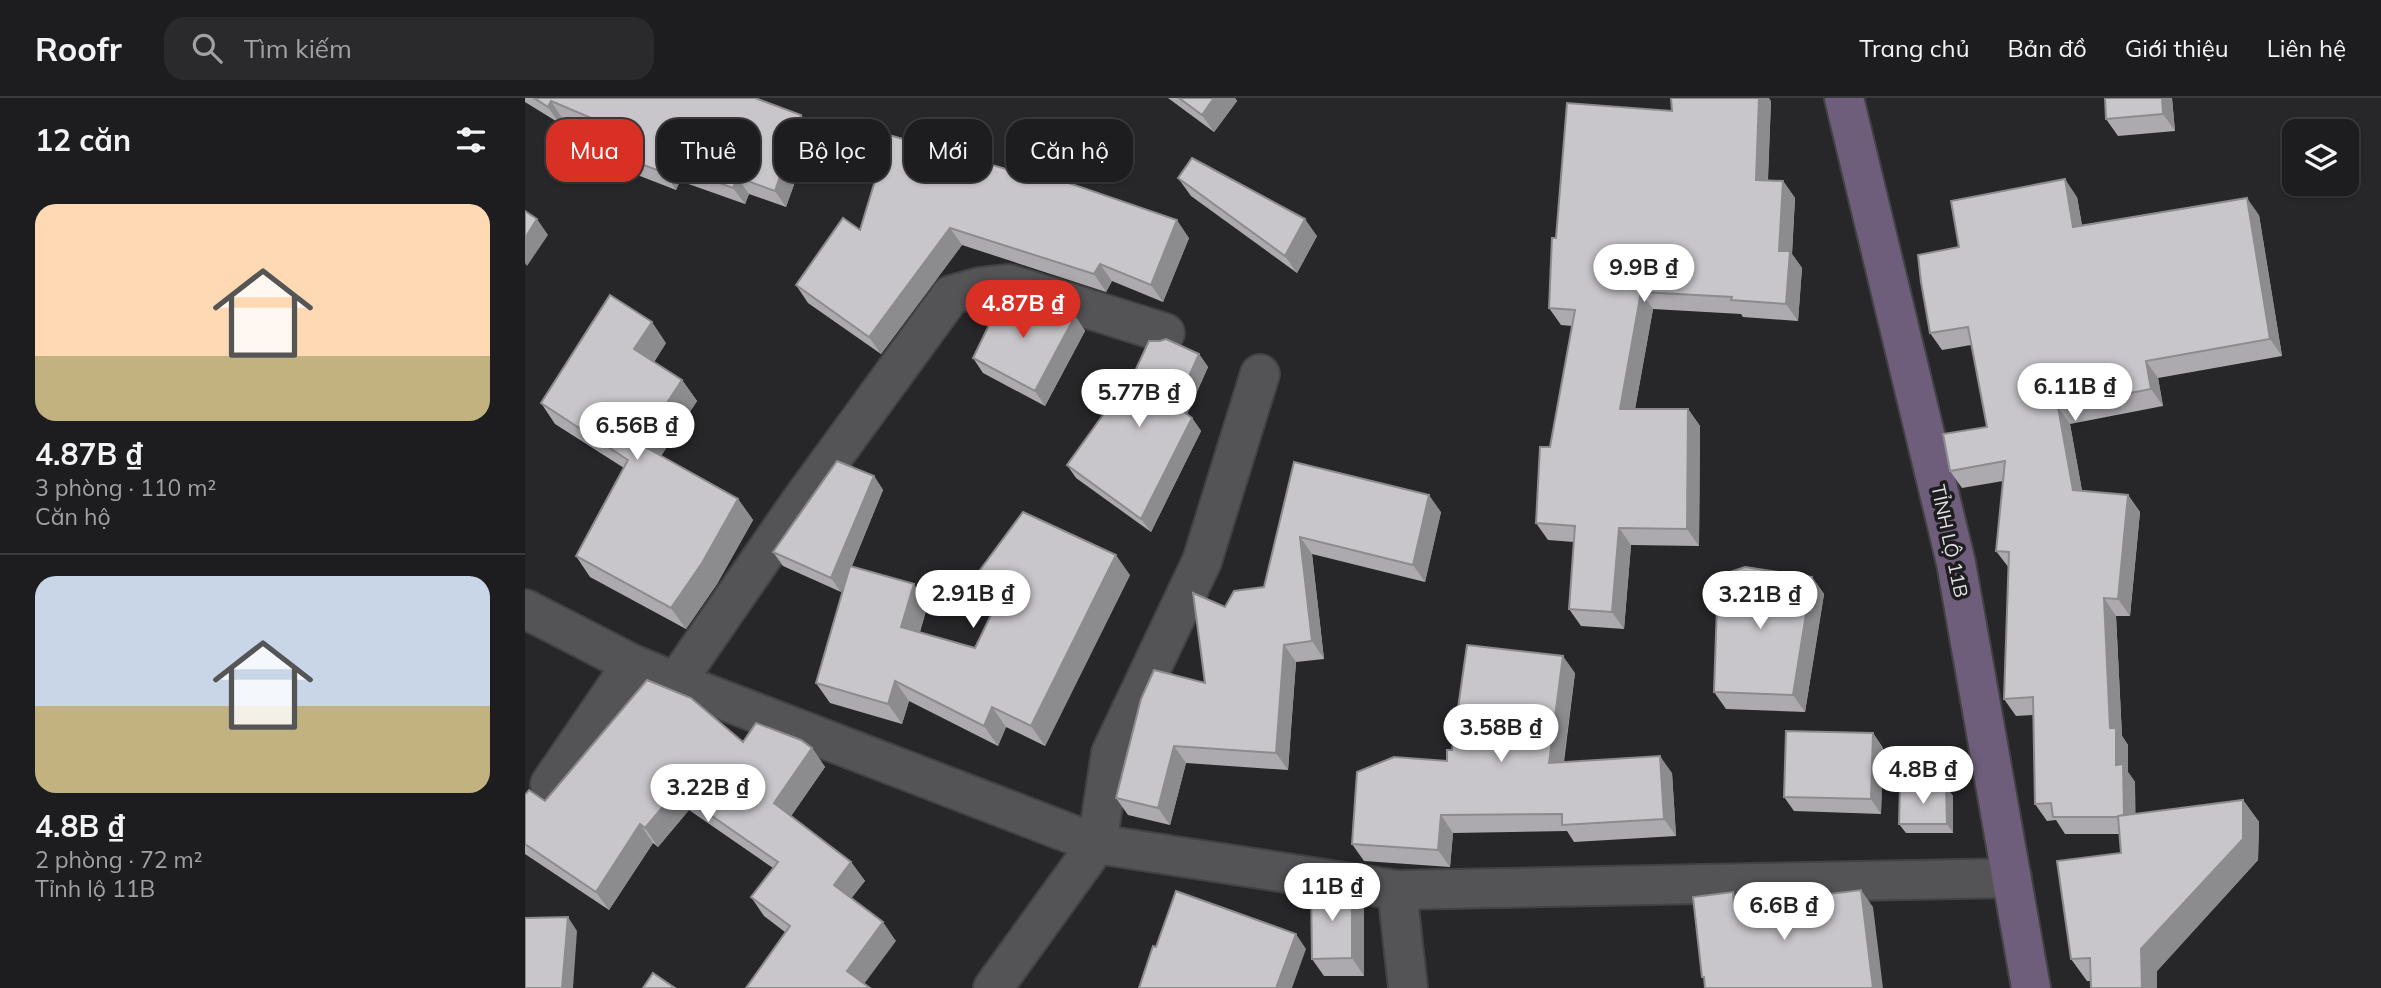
<!DOCTYPE html>
<html lang="vi">
<meta charset="utf-8">
<style>
body{margin:0;font-family:Mulish,sans-serif;background:#2a292b;color:#f1f3f6;height:100vh;display:flex;flex-direction:column;font-size:26px;white-space:nowrap}
*{box-sizing:border-box;margin:0}
p{font-size:23px;color:#a0a1a4}
.icon{flex:none;width:38px;height:38px;fill:none;stroke:currentColor;stroke-width:2;stroke-linecap:round;stroke-linejoin:round}
.map{position:relative;flex:1;overflow:hidden}
.details{display:flex;flex-direction:column;background:#1d1c1e;width:525px}
.details>*{flex:none}
.guide{position:absolute;left:21px;top:21px;width:665px;height:63px;display:flex;gap:14px}
.controls{position:absolute;left:1757px;top:21px;display:grid;gap:14px}
.controls a{display:grid;place-items:center;width:77px;height:77px;border-radius:14px;background:#1d1c1e;box-shadow:0 2px 5px #0004,0 0 0 2px #3b3a3c;font-size:35px}
.price{position:absolute;translate:-50% -60px;padding:0 16px;border-radius:24px;background:#fff;color:#222;font-size:23px;line-height:46px;filter:drop-shadow(0 2px 4px #0008)}
.price::after{content:'';position:absolute;left:50%;top:42px;width:21px;height:16px;margin-left:-10px;background:inherit;clip-path:polygon(0 0,100% 0,50% 100%)}
.price.selected{background:#d93025;color:#fff}
ul{padding:0;list-style:none}
li{display:grid;align-content:center;gap:14px;height:371px;padding:0 35px}
li+li{border-top:2px solid #3b3a3c}
li span{display:grid;place-items:center;height:217px;border-radius:21px;color:#555}
li>.icon{margin-inline-start:auto}
span .icon{width:126px;height:126px;fill:#fffc;stroke-width:1}
li b{font-size:30px}
h2{display:flex;justify-content:space-between;align-items:center;height:84px;padding:0 35px;font-size:30px}
.chip{padding:0 24px;border-radius:21px;background:#1d1c1e;box-shadow:0 2px 5px #0004,0 0 0 2px #3b3a3c;font-size:24px;line-height:63px}
.chip.selected{background:#d93025;color:#fff}
header{display:flex;align-items:center;gap:42px;box-sizing:border-box;height:98px;padding:0 35px;background:#1d1c1e;border-bottom:2px solid #3b3a3c}
header strong{font-size:33px}
nav{display:flex;gap:38px;margin-inline-start:auto;font-size:24px}
.search{width:490px;height:63px;background:#2a292b;display:flex;align-items:center;gap:18px;box-sizing:border-box;padding:0 24px;border-radius:21px;color:#a0a1a4;font-size:26px}
main{display:flex;flex:1;min-height:0}
.map>svg:first-child{display:block}
</style>
<header>
<strong>Roofr</strong>
<div class="search"><svg class="icon" aria-label="search" viewBox="0 0 24 24"><circle cx="10" cy="10" r="6"/><path d="M15 15l6 6"/></svg>Tìm kiếm</div>
<nav><a>Trang chủ</a><a>Bản đồ</a><a>Giới thiệu</a><a>Liên hệ</a></nav>
</header>
<main>
<section class="details">
<h2>12 căn<svg class="icon" aria-label="filters" viewBox="0 0 24 24"><path d="M4 7h16M4 17h16"/><circle cx="9" cy="7" r="2"/><circle cx="15" cy="17" r="2"/></svg></h2>
<ul>
<li><span style="background:linear-gradient(#ffd9b3 70%,#c2b280 0)"><svg class="icon" aria-label="home" viewBox="0 0 24 24"><path d="M3 11l9-7 9 7M6 9v11h12V9"/></svg></span><div><b>4.87B ₫</b><p>3 phòng · 110 m²</p><p>Căn hộ</p></div></li>
<li><span style="background:linear-gradient(#c9d6e8 60%,#c2b280 0)"><svg class="icon" aria-label="home" viewBox="0 0 24 24"><path d="M3 11l9-7 9 7M6 9v11h12V9"/></svg></span><div><b>4.8B ₫</b><p>2 phòng · 72 m²</p><p>Tỉnh lộ 11B</p></div></li>
</ul>
</section>
<div class="map">
<svg width="1856" height="890" viewBox="0 0 1856 890">
<rect width="100%" height="100%" fill="#272628"/>
<g fill="none" stroke-linecap="round" stroke-linejoin="round">
<defs>
<g id="minor">
<path d="M0 511 107 566 151 584 572 746 872 792 1487 780"/>
<path d="M151 584 276 403 426 197 455 189 484 186 640 235"/>
<path d="M25 686 107 566"/>
<path d="M872 792 883 890"/>
<path d="M468 890 572 746 586 655 677 463 735 276"/>
</g>
<path id="secondary" d="M1319 0 1431 465 1506 890"/>
</defs>
<!-- minor casing -->
<use href="#minor" stroke="#424143" stroke-width="42"/>
<!-- secondary casing -->
<use href="#secondary" stroke="#424143" stroke-width="42"/>
<!-- minor -->
<use href="#minor" stroke="#545355" stroke-width="38"/>
<!-- secondary -->
<use href="#secondary" stroke="#6e5e7b" stroke-width="38"/>
</g>
<!-- wall -->
<g fill="#acaaae">
<path d="M0 0H230L276 17 288 33 261 109 224 96 220 106 155 83 151 92 97 71 86 55 91 42 37 20 34 25 0 4Z"/>
<path d="M643 0H710L712 3 689 34Z"/>
<path d="M1647 0 1650 33 1593 38 1581 21Z"/>
<path d="M1246 3 1243 82 1258 83 1270 100 1267 156 1277 170 1273 223 1218 219 1216 216 1128 211 1110 311H1163L1175 328 1174 448 1106 447 1099 531 1056 528 1044 511 1049 444 1023 442 1011 425 1047 228 1036 227 1024 210 1031 140 1147 13Z"/>
<path d="M364 37 664 140 638 204 587 183 581 194 437 147 356 256 283 205 271 187 335 132Z"/>
<path d="M653 80 792 138 772 175 666 98Z"/>
<path d="M1552 99 1557 127 1734 117 1757 258 1633 280 1638 308 1545 326 1557 393 1603 397 1615 414 1605 518H1591L1597 638 1603 647V674L1610 684V716L1718 702 1734 724 1733 762 1632 873V890H1566V883H1562L1546 861 1596 755 1594 736H1540L1531 722 1522 723 1510 706 1508 617 1491 618 1479 601 1484 470 1471 453 1478 383 1437 390 1425 373 1462 329 1446 247 1417 252 1405 235 1434 149Z"/>
<path d="M550 218 560 233 520 308 458 275 448 260Z"/>
<path d="M141 245 129 264 157 282 172 303 136 358 213 401 228 422 192 486 161 531 65 479 51 458 99 370 30 326 16 305Z"/>
<path d="M674 256 683 269 662 316 667 320 676 333 626 434 551 380 542 367Z"/>
<path d="M769 364 916 414 900 484 787 456 799 561 771 564 763 672 661 665 645 727 603 717 591 700 680 585 700 509 739 489Z"/>
<path d="M349 378 358 392 327 468 403 506 395 534 450 550 477 495 469 492 455 472 605 477 520 648 481 629 473 648 384 603 377 626 305 605 291 585 319 488 316 494 258 468 248 454Z"/>
<path d="M1287 479 1299 496 1280 614 1201 611 1189 594Z"/>
<path d="M1050 575 1039 664 1147 675 1151 738 1049 744 1042 733 928 735 925 769 839 763 827 746 922 663 927 652Z"/>
<path d="M1348 635 1358 650 1356 716 1269 713 1259 699Z"/>
<path d="M218 644 287 650 300 669 266 718 326 764 340 783 326 800 371 843 260 834 239 818 226 799 248 770 164 712 133 749 128 745 84 812 0 756V697L20 703Z"/>
<path d="M1421 689 1428 698V735H1381L1374 726Z"/>
<path d="M839 809V878H799L787 861Z"/>
</g>
<!-- shaded-wall -->
<g fill="#8c8b8d">
<path d="M689 0H710L712 3 689 34 677 17Z"/>
<path d="M1234 0H1244L1246 3 1242 99 1231 82Z"/>
<path d="M1637 0H1647L1650 33 1638 16Z"/>
<path d="M26 3 37 20 34 25 23 9Z"/>
<path d="M276 17 288 33 261 109 250 93Z"/>
<path d="M143 66 155 83 151 92 140 75Z"/>
<path d="M212 79 224 96 220 106 208 90Z"/>
<path d="M1540 81 1552 99 1560 146 1548 129Z"/>
<path d="M1258 83 1270 100 1267 156 1277 170 1273 223 1261 206 1254 153Z"/>
<path d="M1722 100 1734 117 1757 258 1745 241Z"/>
<path d="M12 121 23 137 2 168 0 165V140Z"/>
<path d="M780 121 792 138 772 175 760 158Z"/>
<path d="M652 122 664 140 638 204 626 187Z"/>
<path d="M425 130 437 147 356 256 344 239Z"/>
<path d="M575 166 587 183 581 194 569 176Z"/>
<path d="M1116 194 1128 211 1107 328 1095 311Z"/>
<path d="M550 218 560 233 520 308 510 293Z"/>
<path d="M127 224 141 245 124 272 109 251Z"/>
<path d="M674 256 683 269 660 321 651 308Z"/>
<path d="M1621 263 1633 280 1638 308 1626 291Z"/>
<path d="M157 282 172 303 130 367 115 346Z"/>
<path d="M1533 309 1545 326 1560 409 1548 392Z"/>
<path d="M1163 311 1175 328 1174 448 1162 431Z"/>
<path d="M667 320 676 333 626 434 616 421Z"/>
<path d="M349 378 358 392 316 494 306 480Z"/>
<path d="M904 397 916 414 900 484 888 467Z"/>
<path d="M1603 397 1615 414 1605 518 1593 501Z"/>
<path d="M213 401 228 422 192 486 161 531 146 510Z"/>
<path d="M1094 430 1106 447 1099 531 1087 514Z"/>
<path d="M775 439 787 456 799 561 787 543Z"/>
<path d="M591 457 605 477 520 648 506 628Z"/>
<path d="M1287 479 1299 496 1280 614 1268 597Z"/>
<path d="M389 486 403 506 390 549 376 529Z"/>
<path d="M1579 500 1591 518 1597 638 1603 647V674L1610 684 1611 736 1599 719 1585 630Z"/>
<path d="M759 547 771 564 763 672 751 655Z"/>
<path d="M1038 558 1050 575 1036 682 1024 665Z"/>
<path d="M370 583 384 603 377 626 363 606Z"/>
<path d="M467 609 481 629 473 648 459 628Z"/>
<path d="M1348 635 1358 650 1356 716 1346 701Z"/>
<path d="M649 648 661 665 645 727 633 710Z"/>
<path d="M287 650 300 669 262 724 249 705Z"/>
<path d="M1135 658 1147 675 1151 738 1139 721Z"/>
<path d="M1421 689 1428 698V735L1422 726Z"/>
<path d="M151 693 164 712 133 749 120 730Z"/>
<path d="M1718 702 1734 724 1733 762 1632 873V890H1617L1616 851Z"/>
<path d="M916 717 928 735 925 769 913 752Z"/>
<path d="M115 726 128 745 84 812 71 794Z"/>
<path d="M326 764 340 783 322 806 309 787Z"/>
<path d="M827 792 839 809V878L827 860Z"/>
<path d="M1336 792 1348 809 1358 890H1348Z"/>
<path d="M1208 794 1220 811 1209 808Z"/>
<path d="M43 819 52 833 48 890H37Z"/>
<path d="M358 824 371 843 336 890 322 873Z"/>
<path d="M771 836 781 851 767 890H751Z"/>
</g>
<!-- building -->
<g fill="#c8c6ca" stroke="#8c8b8d" stroke-width="2">
<path d="M9 0H230L276 17 250 93 212 79 208 90 143 66 140 75 86 55 95 32 26 3 23 9Z"/>
<path d="M654 0H689L677 17Z"/>
<path d="M1146 0H1234L1231 82 1258 83 1254 153H1265L1261 206 1206 202 1207 199 1116 194 1095 311H1163L1162 431 1094 430 1087 514 1044 511 1050 428 1011 425 1015 349H1025L1050 212 1024 210 1027 140H1031L1042 5 1147 13Z"/>
<path d="M1580 0H1637L1638 16 1581 21Z"/>
<path d="M364 37 498 76 500 70 652 122 626 187 575 166 569 176 425 130 344 239 271 187 318 120 335 132Z"/>
<path d="M667 60 780 121 760 158 653 80Z"/>
<path d="M1540 81 1548 129 1722 100 1745 241 1621 263 1626 291 1533 309 1548 392 1603 397 1593 501 1579 500 1585 630H1591V667L1598 666 1599 717 1593 718V719H1528L1526 705 1510 706 1508 599 1479 601 1484 454 1471 453 1480 363 1425 373 1418 336 1462 329 1443 229 1405 235 1396 184 1393 157 1434 149 1426 103Z"/>
<path d="M0 113 12 121 0 140Z"/>
<path d="M479 196 550 218 510 293 448 260Z"/>
<path d="M85 197 127 224 109 251 157 282 115 346 213 401 177 465 146 510 51 458 103 362 16 305Z"/>
<path d="M641 241 674 256 651 308 667 320 616 421 542 367 611 271 624 243H635Z"/>
<path d="M312 363 349 378 306 480 248 454Z"/>
<path d="M769 364 904 397 888 467 775 439 787 543 759 547 751 655 649 648 633 710 591 700 616 601 629 572 680 585 668 495 700 509 709 493 739 489Z"/>
<path d="M498 414 591 457 506 628 467 609 459 628 370 583 363 606 291 585 325 468 389 486 376 529 450 550 482 484 455 472Z"/>
<path d="M1220 469 1287 479 1268 597 1189 594 1193 478Z"/>
<path d="M942 547 1038 558 1024 665 1135 658 1139 721 1037 727V716L916 717 913 752 827 746 832 674 869 659 922 663V652H927Z"/>
<path d="M122 582 166 600 218 644 231 625 276 642 287 650 249 705 326 764 309 787 358 824 322 873 345 890H221L265 828 226 799 253 764 151 693 120 730 115 726 71 794 0 746V697L4 692 20 703Z"/>
<path d="M1261 633 1348 635 1346 701 1259 699Z"/>
<path d="M1375 689H1421L1422 726H1374Z"/>
<path d="M1718 702V741L1616 851 1617 890H1566L1565 860 1546 861 1532 763 1596 755 1593 718Z"/>
<path d="M812 789 827 792V860L787 861 786 790Z"/>
<path d="M1336 792 1348 890H1180L1179 879H1177L1168 799 1208 794 1209 808Z"/>
<path d="M651 793 771 836 751 890H614L628 848 631 849Z"/>
<path d="M43 819 37 890H0V820Z"/>
<path d="M128 875 150 890H118Z"/>
</g>
<g text-anchor="middle" dominant-baseline="central" stroke-width="7" stroke-linejoin="round" paint-order="stroke">
<!-- street labels -->
<g font-size="19" fill="#e1e0e2" stroke="#1d1c1f">
<text transform="translate(1425 443) rotate(78)">TỈNH LỘ 11B</text>
</g>
</g>
</svg>
<div class="controls">
<a><svg class="icon" aria-label="layers" viewBox="0 0 24 24"><path d="M12 4l9 5-9 5-9-5zM3 14l9 5 9-5"/></svg></a>
</div>
<b class="price" style="left:1119px;top:206px">9.9B ₫</b>
<b class="price selected" style="left:498px;top:242px">4.87B ₫</b>
<b class="price" style="left:1550px;top:325px">6.11B ₫</b>
<b class="price" style="left:614px;top:331px">5.77B ₫</b>
<b class="price" style="left:112px;top:364px">6.56B ₫</b>
<b class="price" style="left:448px;top:532px">2.91B ₫</b>
<b class="price" style="left:1235px;top:533px">3.21B ₫</b>
<b class="price" style="left:976px;top:666px">3.58B ₫</b>
<b class="price" style="left:1398px;top:708px">4.8B ₫</b>
<b class="price" style="left:183px;top:726px">3.22B ₫</b>
<b class="price" style="left:807px;top:825px">11B ₫</b>
<b class="price" style="left:1259px;top:844px">6.6B ₫</b>
<div class="guide">
<a class="chip selected">Mua</a>
<a class="chip">Thuê</a>
<a class="chip">Bộ lọc</a>
<a class="chip">Mới</a>
<a class="chip">Căn hộ</a>
</div>
</div>
</main>
